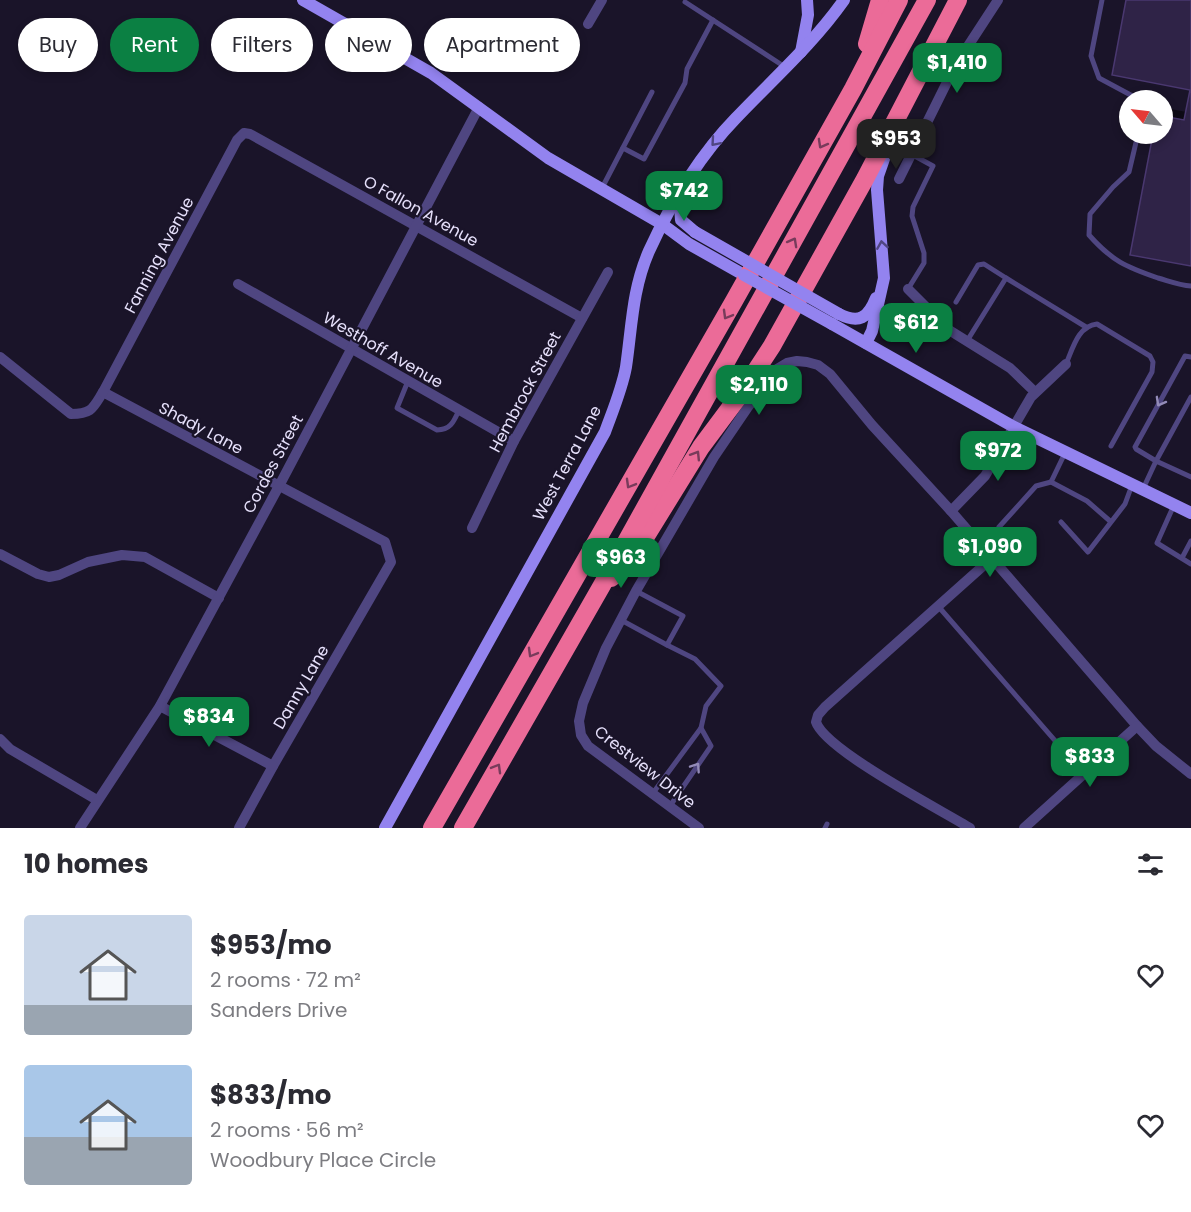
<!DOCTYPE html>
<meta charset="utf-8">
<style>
body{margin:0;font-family:Poppins,sans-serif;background:#f7f7f7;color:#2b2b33;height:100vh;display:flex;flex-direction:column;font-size:22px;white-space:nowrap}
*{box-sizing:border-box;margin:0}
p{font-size:20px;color:#7c7c81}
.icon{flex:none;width:33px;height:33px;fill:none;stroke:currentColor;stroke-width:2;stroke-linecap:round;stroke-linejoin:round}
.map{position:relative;height:828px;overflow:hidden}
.side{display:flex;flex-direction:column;background:#fff;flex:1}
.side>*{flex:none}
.banner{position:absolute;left:18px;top:18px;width:600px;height:54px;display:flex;gap:12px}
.needle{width:39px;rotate:298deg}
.controls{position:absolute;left:1119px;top:90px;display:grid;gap:12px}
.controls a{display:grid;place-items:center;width:54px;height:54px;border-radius:50%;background:#fff;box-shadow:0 3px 9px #0003;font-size:30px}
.price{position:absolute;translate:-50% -51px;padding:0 14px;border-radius:12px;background:#0b8043;color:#fff;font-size:20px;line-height:39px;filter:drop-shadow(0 2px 3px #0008)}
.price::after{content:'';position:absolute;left:50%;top:36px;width:18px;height:14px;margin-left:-9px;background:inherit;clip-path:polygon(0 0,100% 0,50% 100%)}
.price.on{background:#222;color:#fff}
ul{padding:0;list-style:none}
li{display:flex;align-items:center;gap:18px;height:150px;padding:0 24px}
li span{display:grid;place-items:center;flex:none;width:168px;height:120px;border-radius:6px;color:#555}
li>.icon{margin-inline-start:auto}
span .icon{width:72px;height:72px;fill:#fffc;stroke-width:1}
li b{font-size:26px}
h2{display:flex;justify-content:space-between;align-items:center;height:72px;padding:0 24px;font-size:26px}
.chip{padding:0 21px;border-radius:27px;background:#fff;box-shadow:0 3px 9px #0003;font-size:21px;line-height:54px}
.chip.on{background:#0b8043;color:#fff}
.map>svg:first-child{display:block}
</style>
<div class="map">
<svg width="1191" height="828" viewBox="0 0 1191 828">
<rect width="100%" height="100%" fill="#1a1429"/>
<!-- shadow -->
<path fill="#0007" d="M1191 92V265L1131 253 1154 134H1162V111L1165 108 1187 112Z"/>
<!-- building -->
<path fill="#2f2347" stroke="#4a3870" stroke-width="1.5" d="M1126 0H1191V266L1130 255 1153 134H1162V116L1184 120 1190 90 1112 75Z"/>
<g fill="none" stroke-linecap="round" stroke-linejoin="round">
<!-- lane -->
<g stroke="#4f4681" stroke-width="5">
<path d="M1102 0 1091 56 1099 78 1140 100"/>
<path d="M685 2 785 67"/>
<path d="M1138 134 1129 172 1113 187 1090 214 1089 235C1112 261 1126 267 1158 278 1169 281 1179 285 1191 286"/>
<path d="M623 148 644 159 685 83 687 69 713 20"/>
<path d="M602 188 652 92"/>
<path d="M1006 278 1086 327"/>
<path d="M908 289 924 263V253L912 216 913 207 933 166 911 154"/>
<path d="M956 302 978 265 984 264 1006 278 967 341"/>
<path d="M1191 357 1185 356 1135 447 1136 449 1156 461 1191 397"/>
<path d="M1066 364C1073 348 1078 326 1097 324L1150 356 1153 362 1152 372 1111 446"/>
<path d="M408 381 397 408 437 430C451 430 454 421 459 410"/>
<path d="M1051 482 1065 453"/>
<path d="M1143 489 1156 461 1191 477"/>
<path d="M1174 505 1157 543 1191 564"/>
<path d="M1061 522 1088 552 1125 504 1132 485"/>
<path d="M999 527 1036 486 1051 482 1087 501 1110 521"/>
<path d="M1182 558 1191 541"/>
<path d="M938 606 1084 774"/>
<path d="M621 620 667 645 683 616 636 591"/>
<path d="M653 793 701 728 706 706 721 686 695 659 667 645"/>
<path d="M670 806 711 746 701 728"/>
<path d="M825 828 827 824"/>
</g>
<!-- street -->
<g stroke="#4f4681" stroke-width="10">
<path d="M588 24 602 0"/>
<path d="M899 179 955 66 998 0"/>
<path d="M238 284 514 441"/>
<path d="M908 289 949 330 1010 368 1035 392"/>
<path d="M0 357 71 414C92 414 93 408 103 392L385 542 391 562 273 766 239 828"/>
<path d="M103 392 237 140 244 133 250 134 582 318"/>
<path d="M951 511 985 476 1031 397 1066 364"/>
<path d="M472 528 514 441 608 272"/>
<path d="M0 554 38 574 49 577 59 575 88 562 122 555 145 557 219 598"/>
<path d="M160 706 273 766"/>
<path d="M0 739 10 749 97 800"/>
<path d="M80 828 160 706 279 486 479 107"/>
<path d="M699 828 588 746 581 735 579 721 583 703 606 648 636 591 714 457 748 407 777 369 787 363 797 361 807 362 818 365 830 374 872 425 951 511 1137 726 1156 746 1191 774"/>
<path d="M970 828C941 810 825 750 816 722L818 715 825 707 992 558"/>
<path d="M1024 828 1137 726"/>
</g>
<!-- secondary -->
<g stroke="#9383ef" stroke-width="12">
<path d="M303 0 431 73 548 158 662 224 689 244 744 275"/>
<path d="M801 52 808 15 807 0"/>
<path d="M683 194 680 206 681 220 695 232"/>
<path d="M839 314C859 324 868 318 876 298"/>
<path d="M832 324 1014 427 1191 513"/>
<path d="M866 343 872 331 884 278 877 190 878 176 885 156"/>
<path d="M385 828 605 432C613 410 622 389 626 367 632 326 632 290 649 251 671 203 700 155 736 118 773 79 813 44 844 0"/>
</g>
<!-- highway -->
<g stroke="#eb6b98" stroke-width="18">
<path d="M867 44 880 0"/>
<path d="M611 578 630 562 701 447 742 392 772 346 865 179 958 0"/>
<path d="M432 828 734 301 853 89 899 0"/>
<path d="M463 828 601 587 927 0"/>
</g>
<!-- secondary-bridge -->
<g stroke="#9383ef" stroke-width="12">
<path d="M695 232 839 314"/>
<path d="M744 275 832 324"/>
</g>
</g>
<!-- one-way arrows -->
<defs><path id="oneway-chevron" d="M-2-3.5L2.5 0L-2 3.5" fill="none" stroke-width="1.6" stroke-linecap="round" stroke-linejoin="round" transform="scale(1.5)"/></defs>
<g stroke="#504682">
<use href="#oneway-chevron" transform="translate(715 142) rotate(131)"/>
<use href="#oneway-chevron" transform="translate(882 245) rotate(-99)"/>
</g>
<g stroke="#783b5b">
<use href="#oneway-chevron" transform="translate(822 144) rotate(119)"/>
<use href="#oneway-chevron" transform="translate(793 242) rotate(-61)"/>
<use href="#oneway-chevron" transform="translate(727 315) rotate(120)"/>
<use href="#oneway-chevron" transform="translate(696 455) rotate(-58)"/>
<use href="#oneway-chevron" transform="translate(630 484) rotate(120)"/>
<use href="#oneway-chevron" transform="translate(532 653) rotate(120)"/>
<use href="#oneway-chevron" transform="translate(497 768) rotate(-60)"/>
</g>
<g stroke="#938bb8">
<use href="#oneway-chevron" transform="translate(1160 402) rotate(119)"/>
<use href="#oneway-chevron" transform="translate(696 767) rotate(-56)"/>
</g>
<g text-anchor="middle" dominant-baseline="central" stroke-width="4.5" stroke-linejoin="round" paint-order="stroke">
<!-- street labels -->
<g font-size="16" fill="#e6e0fb" stroke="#1a1429">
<text transform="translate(421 211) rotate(29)">O Fallon Avenue</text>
<text transform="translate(159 255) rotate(-62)">Fanning Avenue</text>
<text transform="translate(383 350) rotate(30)">Westhoff Avenue</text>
<text transform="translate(525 392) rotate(-62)">Hembrock Street</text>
<text transform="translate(201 428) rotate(28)">Shady Lane</text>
<text transform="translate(567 463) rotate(-62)">West Terra Lane</text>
<text transform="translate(273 464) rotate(-62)">Cordes Street</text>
<text transform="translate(301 687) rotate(-60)">Danny Lane</text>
<text transform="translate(645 767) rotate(38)">Crestview Drive</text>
</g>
</g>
</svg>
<div class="controls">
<a><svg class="needle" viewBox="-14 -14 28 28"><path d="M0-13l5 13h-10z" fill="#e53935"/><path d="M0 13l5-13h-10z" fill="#7c7c81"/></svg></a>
</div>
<b class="price" style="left:957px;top:94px">$1,410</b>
<b class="price on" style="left:896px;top:170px">$953</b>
<b class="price" style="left:684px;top:222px">$742</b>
<b class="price" style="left:916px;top:354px">$612</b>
<b class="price" style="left:759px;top:416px">$2,110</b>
<b class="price" style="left:998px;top:482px">$972</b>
<b class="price" style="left:990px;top:578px">$1,090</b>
<b class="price" style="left:621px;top:589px">$963</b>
<b class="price" style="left:209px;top:748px">$834</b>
<b class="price" style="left:1090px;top:788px">$833</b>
<div class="banner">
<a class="chip">Buy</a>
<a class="chip on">Rent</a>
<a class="chip">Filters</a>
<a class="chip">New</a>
<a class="chip">Apartment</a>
</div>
</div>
<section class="side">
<h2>10 homes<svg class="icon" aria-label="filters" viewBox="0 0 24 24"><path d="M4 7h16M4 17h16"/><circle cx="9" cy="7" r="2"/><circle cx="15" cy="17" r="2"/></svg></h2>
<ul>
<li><span style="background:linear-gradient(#c9d6e8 75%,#9aa5b1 0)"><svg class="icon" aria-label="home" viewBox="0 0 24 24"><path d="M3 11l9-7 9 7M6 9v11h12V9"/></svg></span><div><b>$953/mo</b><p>2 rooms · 72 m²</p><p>Sanders Drive</p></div><svg class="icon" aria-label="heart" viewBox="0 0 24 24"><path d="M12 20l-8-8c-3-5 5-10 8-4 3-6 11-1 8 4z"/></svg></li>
<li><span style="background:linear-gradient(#a9c7e8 60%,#9aa5b1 0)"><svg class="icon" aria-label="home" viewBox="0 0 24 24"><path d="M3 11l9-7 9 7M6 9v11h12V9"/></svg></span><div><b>$833/mo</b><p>2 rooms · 56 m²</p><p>Woodbury Place Circle</p></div><svg class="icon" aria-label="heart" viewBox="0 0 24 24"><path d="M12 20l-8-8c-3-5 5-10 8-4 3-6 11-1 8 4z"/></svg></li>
</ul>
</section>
